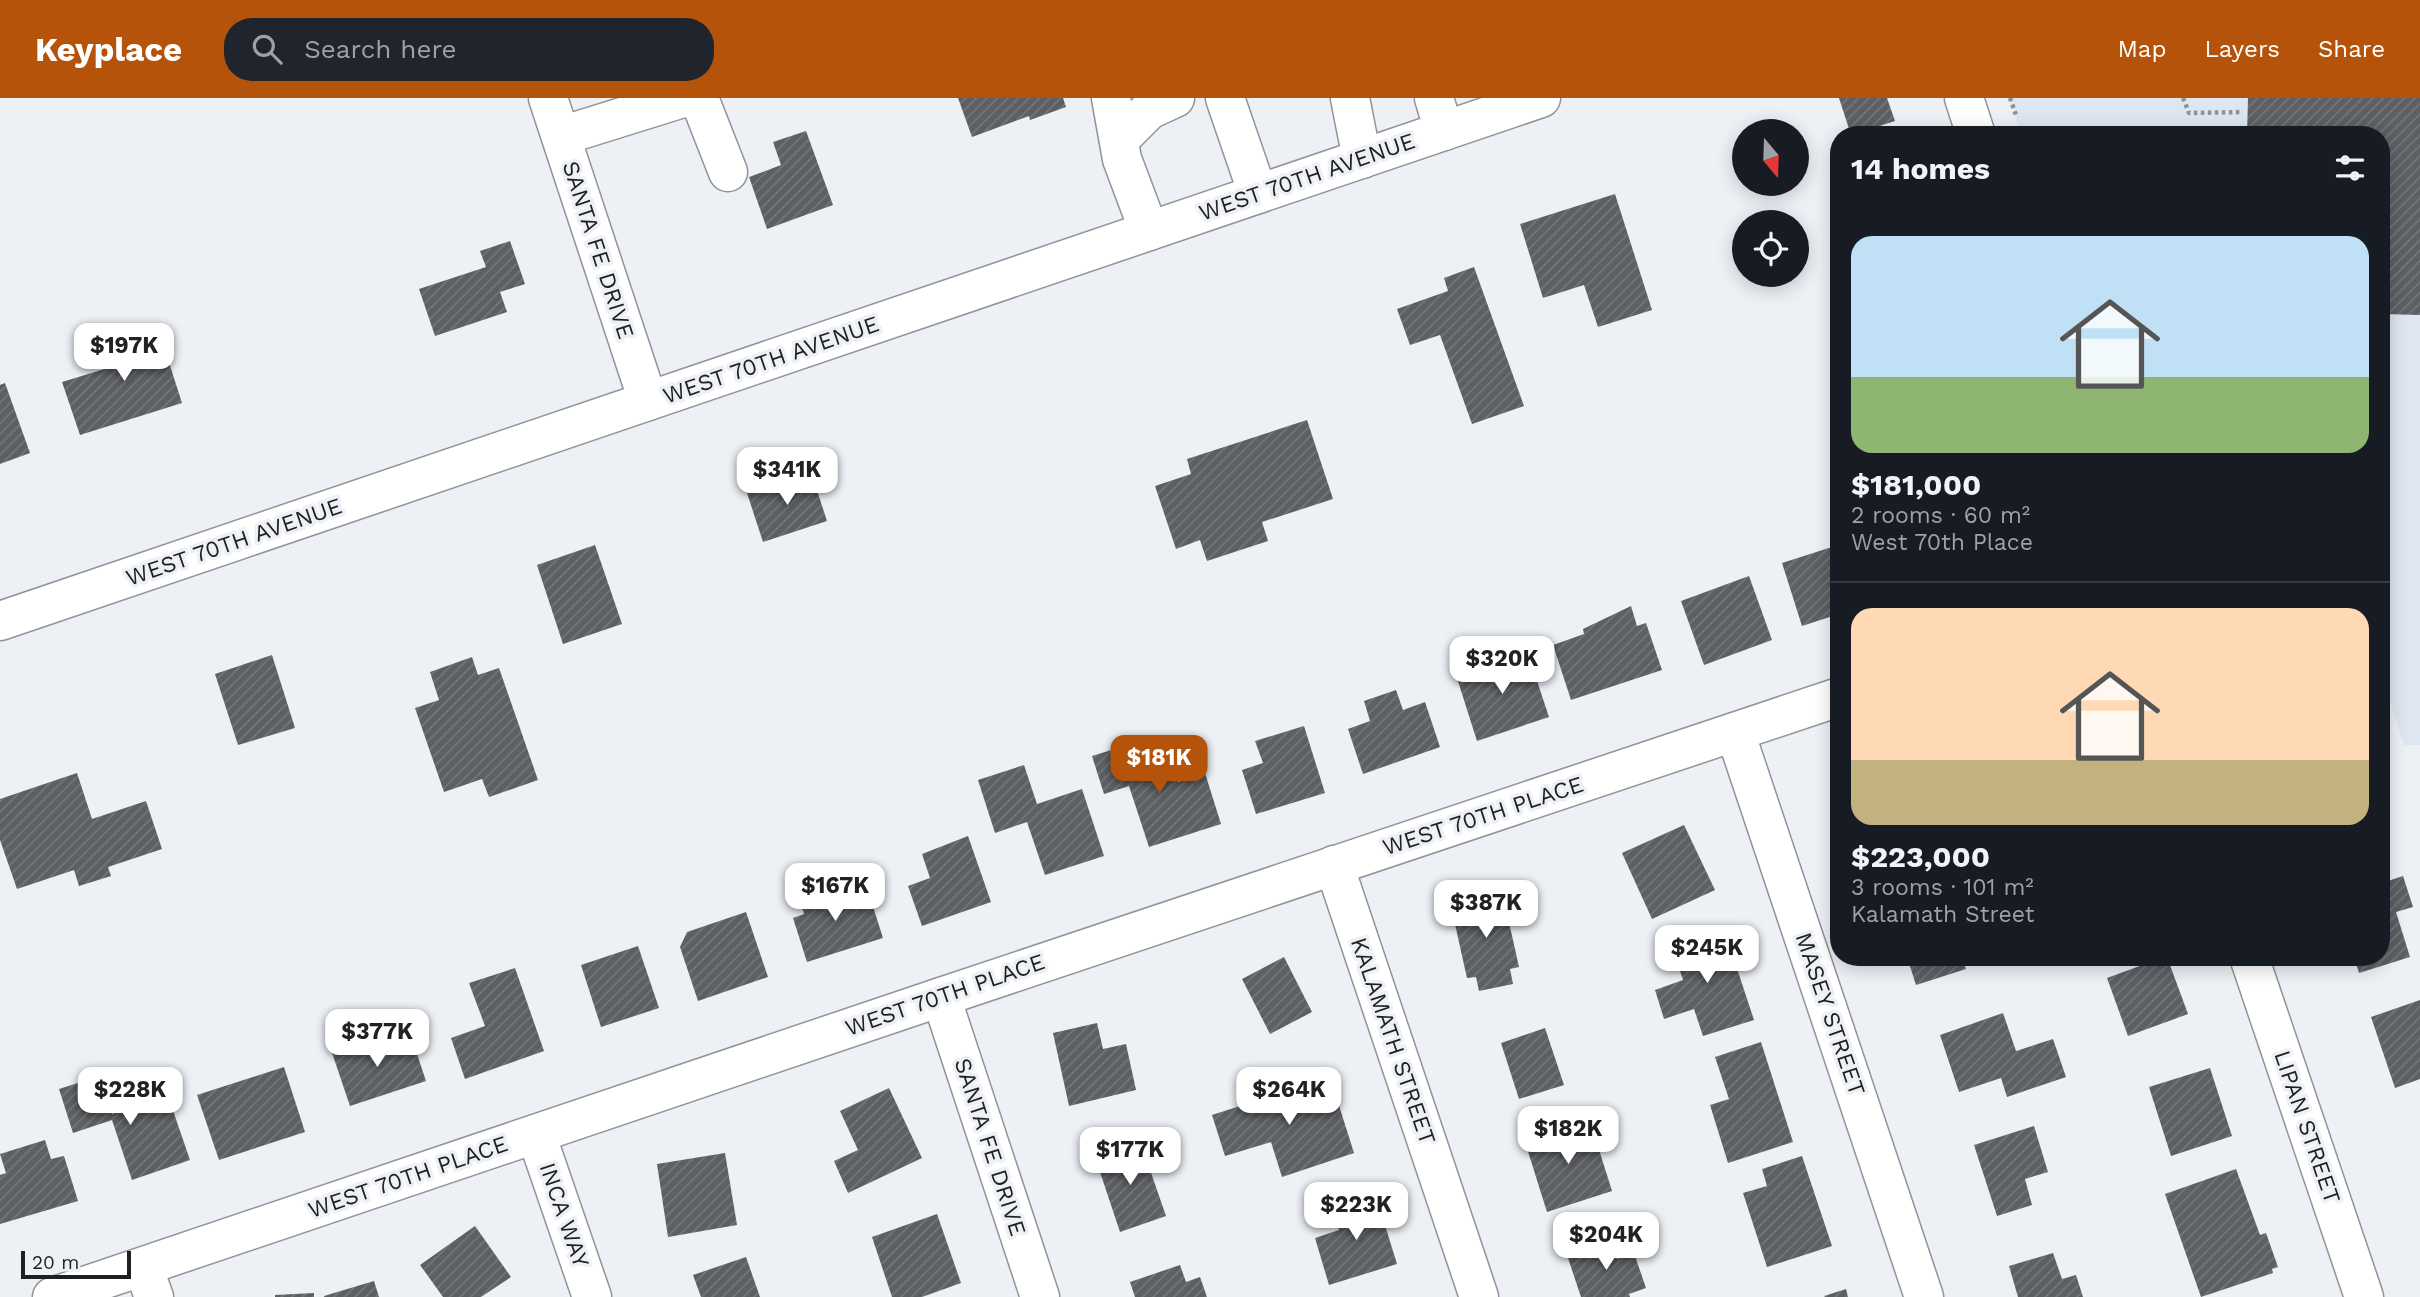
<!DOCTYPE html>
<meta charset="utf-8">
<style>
body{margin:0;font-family:"Work Sans",sans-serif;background:#20242c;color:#f1f3f6;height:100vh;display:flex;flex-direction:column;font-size:26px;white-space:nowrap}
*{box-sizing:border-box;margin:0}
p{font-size:23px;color:#9ea1a6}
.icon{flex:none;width:38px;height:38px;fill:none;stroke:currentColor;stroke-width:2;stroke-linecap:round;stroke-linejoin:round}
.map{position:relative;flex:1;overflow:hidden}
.panel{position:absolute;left:1830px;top:28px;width:560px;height:840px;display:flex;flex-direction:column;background:#171b24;border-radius:28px;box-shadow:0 4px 18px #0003}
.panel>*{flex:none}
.needle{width:46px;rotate:161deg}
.fabs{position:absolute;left:1732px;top:21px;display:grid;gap:14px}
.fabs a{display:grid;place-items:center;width:77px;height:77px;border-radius:50%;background:#171b24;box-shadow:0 4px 18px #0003;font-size:35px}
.scale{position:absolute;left:21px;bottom:18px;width:110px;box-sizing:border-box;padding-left:7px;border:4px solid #1e1f21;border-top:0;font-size:19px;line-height:24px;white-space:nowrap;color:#1e1f21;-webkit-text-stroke:5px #edf1f6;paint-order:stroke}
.price{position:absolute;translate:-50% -60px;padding:0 16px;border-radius:14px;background:#fff;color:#222;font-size:23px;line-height:46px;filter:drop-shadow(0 2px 4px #0008)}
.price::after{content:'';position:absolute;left:50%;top:42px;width:21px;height:16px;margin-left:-10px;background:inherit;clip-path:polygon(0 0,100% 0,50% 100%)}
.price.on{background:#b45309;color:#fff}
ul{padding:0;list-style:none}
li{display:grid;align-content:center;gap:14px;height:371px;padding:0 21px}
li+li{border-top:2px solid #363941}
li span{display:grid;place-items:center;height:217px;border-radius:21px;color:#555}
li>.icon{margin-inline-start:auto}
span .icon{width:126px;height:126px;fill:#fffc;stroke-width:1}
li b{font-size:30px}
h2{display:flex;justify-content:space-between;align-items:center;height:84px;padding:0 21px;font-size:30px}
header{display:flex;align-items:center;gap:42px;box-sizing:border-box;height:98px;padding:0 35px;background:#b45309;color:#fff}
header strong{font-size:33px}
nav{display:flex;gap:38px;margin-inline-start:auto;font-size:24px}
.search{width:490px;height:63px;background:#20242c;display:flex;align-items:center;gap:18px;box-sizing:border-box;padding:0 24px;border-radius:28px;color:#9ea1a6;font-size:26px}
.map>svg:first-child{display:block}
</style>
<header>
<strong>Keyplace</strong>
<div class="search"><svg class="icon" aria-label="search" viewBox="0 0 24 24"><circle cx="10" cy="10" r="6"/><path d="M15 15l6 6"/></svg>Search here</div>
<nav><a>Map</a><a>Layers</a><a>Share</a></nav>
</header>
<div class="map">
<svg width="2420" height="1199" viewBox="0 0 2420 1199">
<defs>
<pattern id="building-hatch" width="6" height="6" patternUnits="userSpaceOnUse" patternTransform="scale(1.75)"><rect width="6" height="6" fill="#5c5f63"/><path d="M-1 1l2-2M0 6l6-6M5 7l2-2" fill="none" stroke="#747679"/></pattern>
</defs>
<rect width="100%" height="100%" fill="#edf1f6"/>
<!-- built -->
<path fill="#dee6f1" d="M2010 0H2420V647H2404L2382 579V37H2021Z"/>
<!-- building -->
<g fill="url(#building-hatch)">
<path d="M958 0H1063L1066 9 1030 22 1029 18 972 39Z"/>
<path d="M1839 0H1887L1895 23 1851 37Z"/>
<path d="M2248 0H2420V217L2382 216V37H2247Z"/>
<path d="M806 33 833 107 767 131 749 79 781 67 773 44Z"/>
<path d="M1615 96 1652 212 1598 229 1584 187 1543 200 1520 126Z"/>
<path d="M510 143 525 186 500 194 507 214 435 238 419 191 486 169 480 153Z"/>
<path d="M1474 169 1524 308 1472 326 1440 237 1410 247 1397 211 1448 193 1444 180Z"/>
<path d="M157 227 182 305 80 337 62 284 108 270 100 246Z"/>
<path d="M5 285 30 355 0 366V287Z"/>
<path d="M1307 322 1333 401 1262 424 1268 443 1207 463 1200 442 1176 451 1155 388 1191 376 1187 361Z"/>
<path d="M811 374 827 423 763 444 747 395Z"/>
<path d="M1839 433V516L1802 528 1782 465 1835 448 1831 436Z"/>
<path d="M595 447 622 526 563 546 537 467Z"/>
<path d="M1749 478 1772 542 1704 567 1681 503Z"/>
<path d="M1631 508 1637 528 1646 525 1662 572 1571 602 1553 547 1584 536 1583 531Z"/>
<path d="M1527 553 1549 619 1477 643 1456 577Z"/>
<path d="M272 557 295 630 238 647 215 576Z"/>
<path d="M472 559 478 577 499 570 538 682 489 699 482 681 444 694 415 610 439 602 430 574Z"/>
<path d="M1396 592 1403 612 1425 604 1440 649 1363 676 1348 631 1370 623 1364 603Z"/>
<path d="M1304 628 1325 695 1256 716 1242 672 1263 665 1255 643Z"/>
<path d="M1137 644 1149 679 1174 671 1178 684 1205 675 1221 726 1149 749 1129 688 1104 696 1092 658Z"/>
<path d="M1024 667 1037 706 1082 691 1104 758 1045 777 1027 724 995 735 978 682Z"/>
<path d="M77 675 92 721 146 703 162 751 108 769 111 778 79 788 74 772 17 791 0 742V701Z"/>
<path d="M1684 727 1715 792 1652 821 1622 755Z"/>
<path d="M968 738 991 804 922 828 908 788 930 780 922 756Z"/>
<path d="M2403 778 2413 809 2396 814 2410 859 2359 875 2354 859H2382V785Z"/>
<path d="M843 787 848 802 869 796 883 840 807 864 793 820 804 816 799 800Z"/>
<path d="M1502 793 1519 869 1510 871 1513 886 1479 893 1476 879 1467 880 1450 804Z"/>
<path d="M746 814 768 879 698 903 680 849 687 834Z"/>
<path d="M1724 831 1754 922 1703 938 1694 911 1664 921 1655 892 1683 882 1672 848Z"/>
<path d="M638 848 659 910 601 929 581 867Z"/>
<path d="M1284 859 1312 914 1270 936 1242 881Z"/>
<path d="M1907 859H1962L1966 871 1916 887Z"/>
<path d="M2164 859H2167L2188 916 2128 938 2107 880Z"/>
<path d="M515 870 544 953 465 981 451 940 485 928 469 885Z"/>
<path d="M2420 902V981L2395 990 2371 919Z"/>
<path d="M2003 915 2016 953 2053 941 2066 979 2007 999 2001 980 1959 994 1940 937Z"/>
<path d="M1097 925 1103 951 1126 946 1136 992 1069 1008 1053 935Z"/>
<path d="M1545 930 1564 987 1519 1001 1501 945Z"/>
<path d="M411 938 426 983 350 1008 329 946 352 939 357 956Z"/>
<path d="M1761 944 1793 1044 1728 1065 1710 1007 1729 1001 1715 959Z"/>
<path d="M284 969 305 1034 219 1062 197 997Z"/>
<path d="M2210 970 2232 1038 2171 1058 2149 989Z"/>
<path d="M100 978 112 1016 168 998 190 1062 132 1082 112 1022 73 1035 59 991Z"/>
<path d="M1330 979 1354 1055 1282 1079 1271 1044 1225 1058 1212 1017Z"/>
<path d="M889 990 922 1060 848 1095 834 1063 858 1052 840 1013Z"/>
<path d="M1590 1023 1612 1093 1547 1114 1525 1044Z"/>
<path d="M2034 1028 2048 1074 2025 1081 2032 1107 1997 1118 1974 1047Z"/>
<path d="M45 1042 51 1061 64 1058 78 1103 0 1126V1077L6 1075 0 1056Z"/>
<path d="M1140 1043 1166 1118 1120 1134 1095 1059Z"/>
<path d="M725 1055 737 1127 668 1139 657 1066Z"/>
<path d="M1802 1058 1832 1148 1767 1169 1743 1095 1767 1088 1762 1071Z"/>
<path d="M2236 1071 2260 1137 2266 1135 2278 1169 2272 1171 2273 1175 2201 1199 2165 1096Z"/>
<path d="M1376 1098 1397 1166 1329 1187 1315 1140 1339 1132 1332 1111Z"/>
<path d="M937 1116 961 1185 922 1199H892L872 1139Z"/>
<path d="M475 1128 511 1179 481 1199H443L420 1167Z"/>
<path d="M1611 1142 1617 1161 1634 1155 1646 1190 1629 1196 1630 1199H1581L1567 1157Z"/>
<path d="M2053 1155 2062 1181 2076 1177 2083 1199H2018L2009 1168Z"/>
<path d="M746 1159 760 1199H701L693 1177Z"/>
<path d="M1180 1167 1186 1184 1200 1179 1207 1199H1135L1130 1184Z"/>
<path d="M374 1183 379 1199H324V1198Z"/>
<path d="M1846 1191 1848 1199H1825L1824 1198Z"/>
<path d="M314 1195V1199H275V1197Z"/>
</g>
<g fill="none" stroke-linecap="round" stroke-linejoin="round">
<defs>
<g id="minor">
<path d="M548 0 648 303"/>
<path d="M699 0 728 74"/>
<path d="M1111 0 1122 61 1149 133"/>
<path d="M1225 0 1258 96"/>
<path d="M1350 0 1362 61"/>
<path d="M1434 0 1444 33"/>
<path d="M1964 0 1976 37"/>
<path d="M561 38 683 0"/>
<path d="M1119 42 1149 12 1175 0"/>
<path d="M1735 634 1924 1199"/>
<path d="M1334 767 1479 1199"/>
<path d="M2249 859 2364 1199"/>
<path d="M941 899 1040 1199"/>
<path d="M536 1036 592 1199"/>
<path d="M143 1169 154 1199"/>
<path d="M52 1199 941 899 1839 599"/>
</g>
<path id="major" d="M0 523 1541 0"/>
</defs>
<!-- minor casing -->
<use href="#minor" stroke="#909398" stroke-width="41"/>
<!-- major casing -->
<use href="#major" stroke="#909398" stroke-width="41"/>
<!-- path -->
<g stroke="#8f9195" stroke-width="4.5" stroke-dasharray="3.5 3.5" stroke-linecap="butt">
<path d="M2010 0 2016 17"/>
<path d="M2183 0 2189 15 2243 14"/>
</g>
<!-- minor -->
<use href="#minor" stroke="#fff" stroke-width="38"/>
<!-- major -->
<use href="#major" stroke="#fff" stroke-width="38"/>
</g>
<g text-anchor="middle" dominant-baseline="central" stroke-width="7" stroke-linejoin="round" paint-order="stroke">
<!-- street labels -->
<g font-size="23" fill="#1e1f21" stroke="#edf1f6">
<text transform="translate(1307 79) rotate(-19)">WEST 70TH AVENUE</text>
<text transform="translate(598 152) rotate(72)">SANTA FE DRIVE</text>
<text transform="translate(771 262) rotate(-19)">WEST 70TH AVENUE</text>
<text transform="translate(234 444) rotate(-19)">WEST 70TH AVENUE</text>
<text transform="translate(1483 718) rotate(-18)">WEST 70TH PLACE</text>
<text transform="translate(945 897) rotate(-19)">WEST 70TH PLACE</text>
<text transform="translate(1830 916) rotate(71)">MASEY STREET</text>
<text transform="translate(1393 943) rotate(71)">KALAMATH STREET</text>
<text transform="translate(2307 1029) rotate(71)">LIPAN STREET</text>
<text transform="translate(990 1049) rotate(72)">SANTA FE DRIVE</text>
<text transform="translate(408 1079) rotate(-19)">WEST 70TH PLACE</text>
<text transform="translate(564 1117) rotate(71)">INCA WAY</text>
</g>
</g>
</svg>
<div class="fabs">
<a><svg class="needle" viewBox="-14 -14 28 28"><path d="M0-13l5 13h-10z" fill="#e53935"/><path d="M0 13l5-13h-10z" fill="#9ea1a6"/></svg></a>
<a><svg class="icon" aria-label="locate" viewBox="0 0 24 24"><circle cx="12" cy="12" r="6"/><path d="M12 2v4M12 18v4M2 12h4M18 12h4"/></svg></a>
</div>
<div class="scale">20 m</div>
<b class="price" style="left:124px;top:285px">$197K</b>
<b class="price" style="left:787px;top:409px">$341K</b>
<b class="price" style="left:1502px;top:598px">$320K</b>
<b class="price on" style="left:1159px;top:697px">$181K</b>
<b class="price" style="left:835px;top:825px">$167K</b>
<b class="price" style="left:1486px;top:842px">$387K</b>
<b class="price" style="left:1707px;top:887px">$245K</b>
<b class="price" style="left:377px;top:971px">$377K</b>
<b class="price" style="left:130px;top:1029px">$228K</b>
<b class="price" style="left:1289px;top:1029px">$264K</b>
<b class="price" style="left:1568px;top:1068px">$182K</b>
<b class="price" style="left:1130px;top:1089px">$177K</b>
<b class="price" style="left:1356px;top:1144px">$223K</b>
<b class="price" style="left:1606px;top:1174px">$204K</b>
<section class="panel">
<h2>14 homes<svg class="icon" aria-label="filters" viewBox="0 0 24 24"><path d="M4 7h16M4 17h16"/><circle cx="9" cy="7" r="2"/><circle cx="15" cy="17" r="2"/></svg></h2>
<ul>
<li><span style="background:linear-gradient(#bfe0f5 65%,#8fb573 0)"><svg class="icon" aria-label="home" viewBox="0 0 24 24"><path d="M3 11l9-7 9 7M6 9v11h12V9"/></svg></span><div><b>$181,000</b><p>2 rooms · 60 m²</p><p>West 70th Place</p></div></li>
<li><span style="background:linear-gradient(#ffd9b3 70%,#c2b280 0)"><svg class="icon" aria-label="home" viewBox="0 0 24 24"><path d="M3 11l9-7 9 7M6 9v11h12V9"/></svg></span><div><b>$223,000</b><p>3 rooms · 101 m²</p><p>Kalamath Street</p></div></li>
</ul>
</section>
</div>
